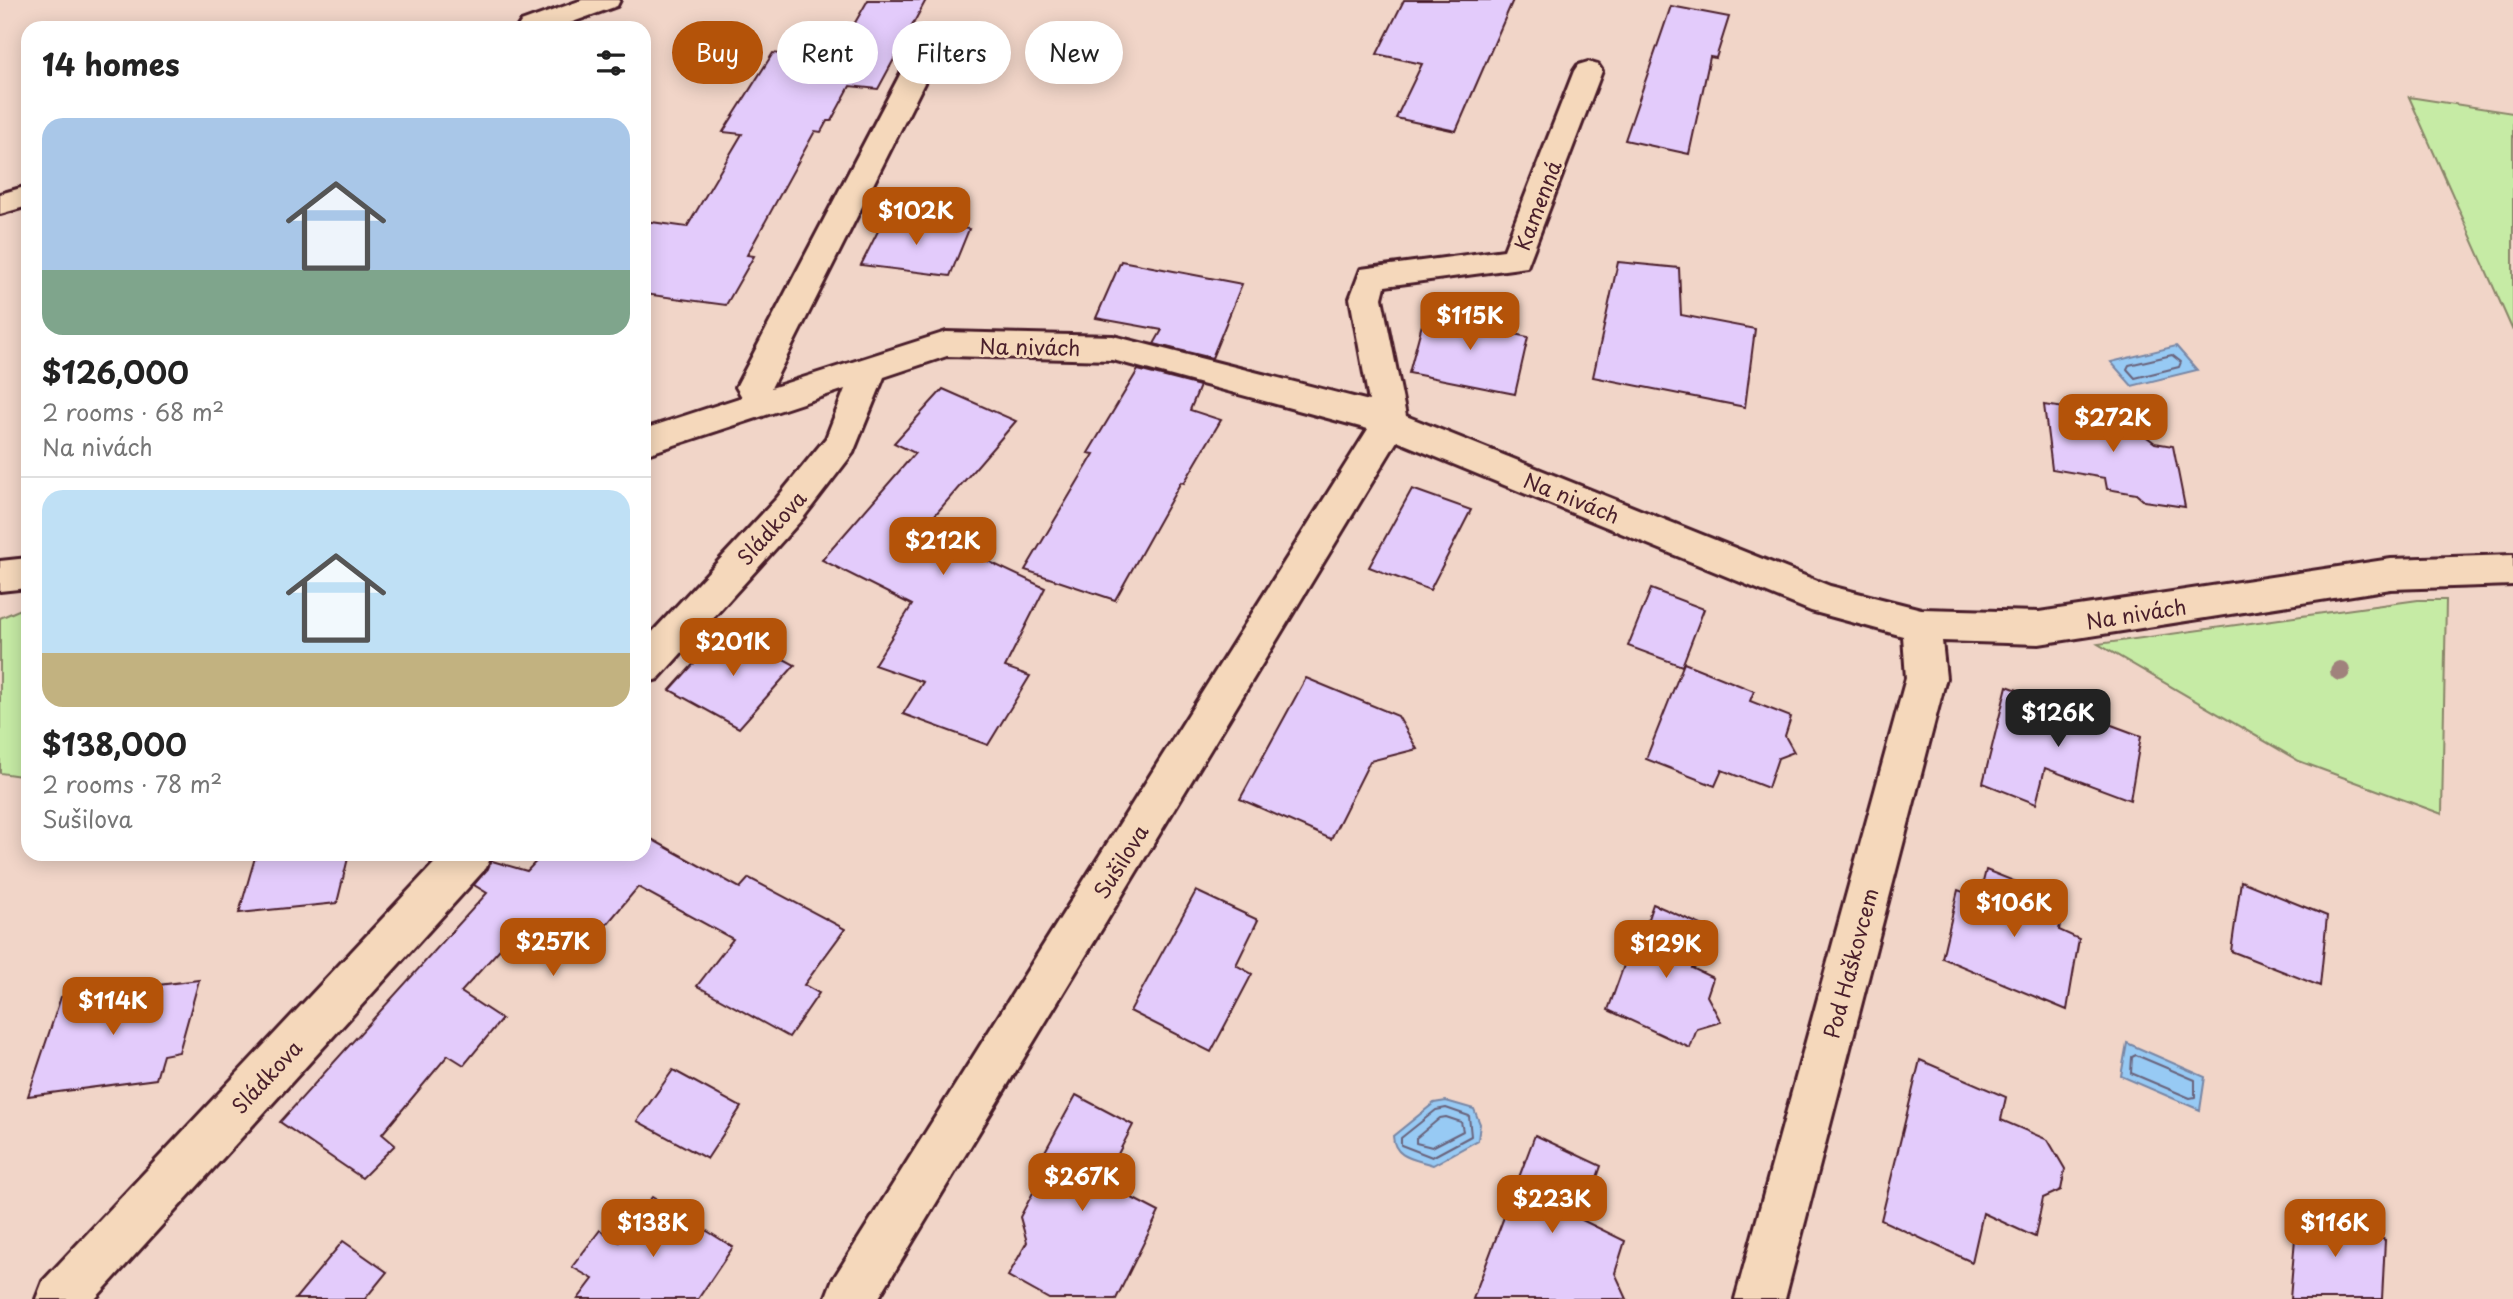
<!DOCTYPE html>
<meta charset="utf-8">
<style>
body{margin:0;font-family:"Playpen Sans",sans-serif;background:#f6f6f6;color:#222;height:100vh;display:flex;flex-direction:column;font-size:26px;white-space:nowrap}
*{box-sizing:border-box;margin:0}
p{font-size:23px;color:#767676}
.icon{flex:none;width:38px;height:38px;fill:none;stroke:currentColor;stroke-width:2;stroke-linecap:round;stroke-linejoin:round}
.map{position:relative;flex:1;overflow:hidden}
.panel{position:absolute;left:21px;top:21px;width:630px;height:840px;display:flex;flex-direction:column;background:#fff;border-radius:21px;box-shadow:0 4px 18px #0003}
.panel>*{flex:none}
.hud{position:absolute;left:672px;top:21px;width:665px;height:63px;display:flex;gap:14px}
.price{position:absolute;translate:-50% -60px;padding:0 16px;border-radius:14px;background:#b45309;color:#fff;font-size:23px;line-height:46px;filter:drop-shadow(0 2px 4px #0008)}
.price::after{content:'';position:absolute;left:50%;top:42px;width:21px;height:16px;margin-left:-10px;background:inherit;clip-path:polygon(0 0,100% 0,50% 100%)}
.price.active{background:#222;color:#fff}
ul{padding:0;list-style:none}
li{display:grid;align-content:center;gap:14px;height:371px;padding:0 21px}
li+li{border-top:2px solid #e0e0e0}
li span{display:grid;place-items:center;height:217px;border-radius:21px;color:#555}
li>.icon{margin-inline-start:auto}
span .icon{width:126px;height:126px;fill:#fffc;stroke-width:1}
li b{font-size:30px}
h2{display:flex;justify-content:space-between;align-items:center;height:84px;padding:0 21px;font-size:30px}
.tag{padding:0 24px;border-radius:32px;background:#fff;box-shadow:0 4px 18px #0003;font-size:24px;line-height:63px}
.tag.active{background:#b45309;color:#fff}
.map>svg:first-child{display:block}
</style>
<div class="map">
<svg width="2513" height="1299" viewBox="0 0 2513 1299">
<rect width="100%" height="100%" fill="#f1d5c8"/>
<filter id="ink" filterUnits="userSpaceOnUse"><feTurbulence type="fractalNoise" baseFrequency=".0143" numOctaves="2"/><feDisplacementMap in="SourceGraphic" scale="14" xChannelSelector="R" yChannelSelector="G"/><feConvolveMatrix kernelMatrix="1 2 1 2 8 2 1 2 1" color-interpolation-filters="sRGB"/></filter>
<g filter="url(#ink)">
<!-- green -->
<g fill="#c6eba5" stroke="#888568" stroke-width="2">
<path d="M2409 97 2513 113V331Z"/>
<path d="M2418 600H2446L2442 814 2299 761 2098 644Z"/>
<path d="M28 606V777L0 773V618Z"/>
</g>
<!-- water -->
<g fill="#97caf4" stroke="#7886a4" stroke-width="2">
<path d="M2176 346 2197 370 2132 386 2111 362Z"/>
<path d="M2127 1043 2205 1077 2200 1110 2121 1076Z"/>
<path d="M1446 1101 1474 1109 1480 1124 1478 1140 1433 1165C1414 1159 1394 1158 1393 1136L1434 1103Z"/>
</g>
<g fill="none" stroke-linecap="round" stroke-linejoin="round">
<!-- shore -->
<g stroke="#69637b" stroke-width="2">
<path d="M2172 355 2181 362 2179 367 2135 378 2127 369 2129 365Z"/>
<path d="M2136 1055 2195 1080V1097L2190 1098 2131 1073 2132 1057Z"/>
<path d="M1446 1108 1469 1116 1471 1136 1432 1157 1401 1145V1138L1436 1110Z"/>
<path d="M1446 1117 1461 1122 1463 1131 1432 1147 1416 1143V1138L1440 1118Z"/>
</g>
</g>
<!-- building -->
<g fill="#e3cbfb" stroke="#4a1f2b" stroke-width="2">
<path d="M868 0H926L878 89 850 86 831 121H827L821 132 815 131 747 255 754 256 726 305 644 294V221L687 227 742 134 723 132 773 53 833 61Z"/>
<path d="M1404 0H1513L1456 131 1396 118 1422 64 1377 54Z"/>
<path d="M1671 6 1729 17 1716 58 1710 57 1689 154 1625 140Z"/>
<path d="M884 219 969 229 950 276 861 265Z"/>
<path d="M1121 261 1242 284 1212 358 1154 344 1162 330 1096 318Z"/>
<path d="M1618 262 1679 268 1681 315 1755 329 1745 407 1593 377Z"/>
<path d="M1460 308 1503 315 1500 331 1528 337 1515 394 1409 373 1424 317 1456 323Z"/>
<path d="M1138 370 1200 386 1190 410 1221 420 1184 483 1181 482 1115 600 1025 570 1094 454 1088 453Z"/>
<path d="M943 389 1016 421 922 530 1045 588 1005 667 1030 676 988 745 903 714 923 682 874 665 912 605 822 560 915 453 894 443Z"/>
<path d="M2044 405 2119 416 2155 443 2173 446 2185 507 2144 501 2136 494 2107 489 2105 478 2052 469Z"/>
<path d="M1412 489 1471 510 1430 590 1369 567Z"/>
<path d="M1651 589 1704 609 1682 666 1628 646Z"/>
<path d="M726 628 795 665 739 728 670 690Z"/>
<path d="M1684 663 1754 691 1750 701 1791 717 1785 736 1794 752 1778 758 1768 788 1722 770 1715 786 1646 759Z"/>
<path d="M1306 678 1398 716 1417 749 1370 761 1331 839 1240 799Z"/>
<path d="M2007 686 2141 736 2130 800 2045 768 2036 804 1983 783Z"/>
<path d="M644 835 740 888 749 878 845 929 804 985 819 993 789 1037 697 986 733 939 638 887 582 954 527 919 461 992 502 1019 464 1065 448 1055 382 1134 395 1145 362 1178 280 1122 487 893 474 885 492 861 527 871 543 854H644Z"/>
<path d="M256 854H349L337 903 239 913Z"/>
<path d="M1986 870 2064 901 2059 930 2079 939 2067 1010 1942 958 1958 890 1979 898Z"/>
<path d="M2241 881 2327 916 2320 986 2231 951Z"/>
<path d="M1196 891 1258 920 1236 965 1252 974 1211 1052 1130 1011Z"/>
<path d="M1653 904 1706 927 1692 968 1713 978 1707 996 1721 1022 1697 1029 1690 1048 1608 1010 1632 943 1639 945Z"/>
<path d="M199 980 179 1052 163 1055 156 1079 28 1096 61 997Z"/>
<path d="M1920 1060 2006 1097 2001 1120 2048 1140 2065 1169 2061 1190 2043 1198 2035 1237 1983 1213 1972 1262 1881 1220Z"/>
<path d="M673 1070 741 1107 707 1159 637 1121Z"/>
<path d="M1076 1095 1133 1125 1103 1183 1159 1212 1116 1299H1049L1008 1276 1027 1242 1020 1217 1051 1159 1043 1155Z"/>
<path d="M1535 1135 1601 1166 1582 1220 1625 1241 1615 1273 1627 1299H1473Z"/>
<path d="M652 1197 733 1247 698 1299H578L593 1279 572 1267 600 1230 619 1242Z"/>
<path d="M2298 1202 2385 1240 2382 1299H2290Z"/>
<path d="M343 1241 387 1272 365 1299H295Z"/>
</g>
<g fill="none" stroke-linecap="round" stroke-linejoin="round">
<defs>
<g id="minor">
<path d="M582 0H620L617 6 556 28H517L521 22Z"/>
<path d="M916 62 926 65 930 71 771 388 946 332 1113 336 1369 401 1350 298 1361 269 1504 250 1574 71 1578 65 1588 62 1598 65 1602 71 1527 267 1385 286 1382 298 1406 416 1830 586 1921 609 2039 612 2391 559 2513 555V585L2391 589 2039 644 1942 641 1946 678 1785 1299H1735L1906 678 1903 636 1811 611 1397 441 878 1299H825L832 1281 1368 429 1113 360 947 356 884 377 853 453 803 518 658 679 644 683V641L777 498 826 438 845 389 644 455V429L742 397 736 387 902 71 906 65Z"/>
<path d="M28 186V206L0 214V194Z"/>
<path d="M28 558V588L0 591V561Z"/>
<path d="M443 854H492L486 868 95 1299H36L43 1281Z"/>
</g>
</defs>
<!-- minor casing -->
<use href="#minor" stroke="#4a1f2b" stroke-width="6"/>
<!-- minor -->
<use href="#minor" fill="#f5d8bb" fill-rule="evenodd"/>
</g>
<!-- trees -->
<circle fill="#a0827c" cx="2340" cy="671" r="10"/>
</g>
<g text-anchor="middle" dominant-baseline="central" stroke-width="6" stroke-linejoin="round" paint-order="stroke">
<!-- street labels -->
<g font-size="21" fill="#4a1f2b" stroke="#f5d8bb">
<text transform="translate(1537 205) rotate(-69)">Kamenná</text>
<text transform="translate(1030 346) rotate(1)">Na nivách</text>
<text transform="translate(1572 497) rotate(22)">Na nivách</text>
<text transform="translate(771 527) rotate(-48)">Sládkova</text>
<text transform="translate(2136 613) rotate(-9)">Na nivách</text>
<text transform="translate(1120 861) rotate(-58)">Sušilova</text>
<text transform="translate(1850 963) rotate(-75)">Pod Haškovcem</text>
<text transform="translate(266 1076) rotate(-47)">Sládkova</text>
</g>
</g>
</svg>
<b class="price" style="left:916px;top:247px">$102K</b>
<b class="price" style="left:1470px;top:352px">$115K</b>
<b class="price" style="left:2113px;top:454px">$272K</b>
<b class="price" style="left:943px;top:577px">$212K</b>
<b class="price" style="left:733px;top:678px">$201K</b>
<b class="price active" style="left:2058px;top:749px">$126K</b>
<b class="price" style="left:2014px;top:939px">$106K</b>
<b class="price" style="left:553px;top:978px">$257K</b>
<b class="price" style="left:1666px;top:980px">$129K</b>
<b class="price" style="left:113px;top:1037px">$114K</b>
<b class="price" style="left:1082px;top:1213px">$267K</b>
<b class="price" style="left:1552px;top:1235px">$223K</b>
<b class="price" style="left:653px;top:1259px">$138K</b>
<b class="price" style="left:2335px;top:1259px">$116K</b>
<div class="hud">
<a class="tag active">Buy</a>
<a class="tag">Rent</a>
<a class="tag">Filters</a>
<a class="tag">New</a>
</div>
<section class="panel">
<h2>14 homes<svg class="icon" aria-label="filters" viewBox="0 0 24 24"><path d="M4 7h16M4 17h16"/><circle cx="9" cy="7" r="2"/><circle cx="15" cy="17" r="2"/></svg></h2>
<ul>
<li><span style="background:linear-gradient(#a9c7e8 70%,#7fa58c 0)"><svg class="icon" aria-label="home" viewBox="0 0 24 24"><path d="M3 11l9-7 9 7M6 9v11h12V9"/></svg></span><div><b>$126,000</b><p>2 rooms · 68 m²</p><p>Na nivách</p></div></li>
<li><span style="background:linear-gradient(#bfe0f5 75%,#c2b280 0)"><svg class="icon" aria-label="home" viewBox="0 0 24 24"><path d="M3 11l9-7 9 7M6 9v11h12V9"/></svg></span><div><b>$138,000</b><p>2 rooms · 78 m²</p><p>Sušilova</p></div></li>
</ul>
</section>
</div>
